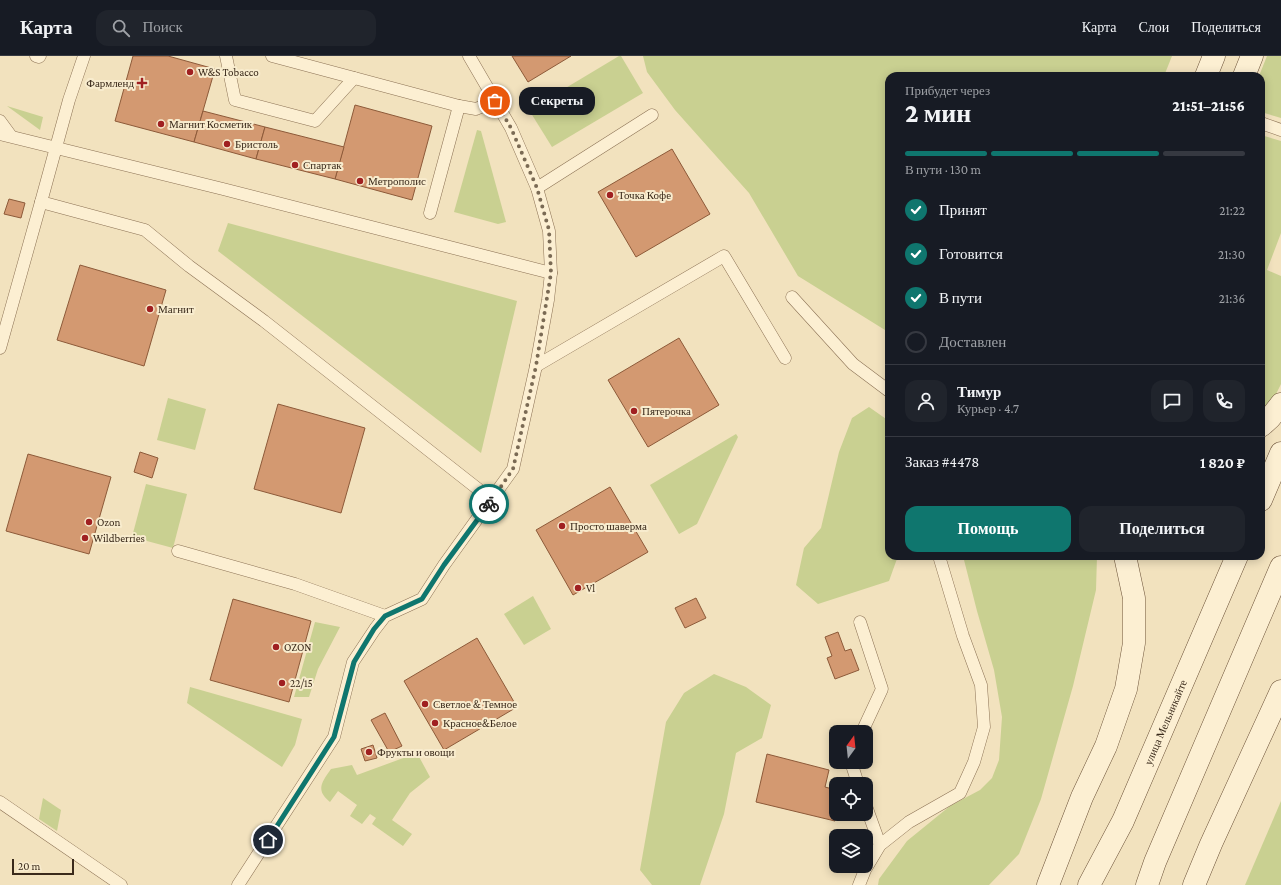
<!DOCTYPE html>
<html lang="ru">
<meta charset="utf-8">
<style>
:root{--surface:#171b24;--page:#20242c;--text:#f1f3f6;--muted:#9ea1a6;--line:#363941;--accent:#0f766e}
body{margin:0;font-family:"Crimson Pro",serif;background:var(--page);color:var(--text);height:100vh;display:flex;flex-direction:column;font-size:15px;white-space:nowrap}
*{box-sizing:border-box;margin:0}
p{font-size:13px;color:var(--muted)}
.icon{flex:none;width:22px;height:22px;fill:none;stroke:currentColor;stroke-width:2;stroke-linecap:round;stroke-linejoin:round}
.map{position:relative;flex:1;overflow:hidden}
.drawer{position:absolute;left:885px;top:16px;width:380px;height:488px;display:flex;flex-direction:column;background:var(--surface);border-radius:12px;box-shadow:0 2px 10px #0003}
.drawer>*{flex:none}
.needle{width:26px;rotate:15deg}
.fabs{position:absolute;left:829px;top:669px;display:grid;gap:8px}
.fabs a{display:grid;place-items:center;width:44px;height:44px;border-radius:8px;background:var(--surface);box-shadow:0 2px 10px #0003;font-size:20px}
.scale{position:absolute;left:12px;bottom:10px;width:62px;box-sizing:border-box;padding-left:4px;border:2px solid #3a2a1b;border-top:0;font-size:11px;line-height:14px;white-space:nowrap;color:#3a2a1b;-webkit-text-stroke:3px #f8ecce;paint-order:stroke}
.pin{position:absolute;display:grid;place-items:center;width:34px;height:34px;color:#fff;margin:-17px;border:2px solid #fff;border-radius:50%;box-shadow:0 1px 4px #0007}
.courier{position:absolute;display:grid;place-items:center;width:40px;height:40px;margin:-20px;border:3px solid #0f766e;border-radius:50%;background:#fff;color:#222;box-shadow:0 1px 5px #0007}
.bubble{position:absolute;height:28px;border-radius:12px;background:var(--surface);box-shadow:0 2px 10px #0003;font-size:13px;font-weight:800;line-height:28px;text-align:center}
.summary em{font-style:normal;font-weight:800}
.summary div{display:flex;flex-direction:column-reverse}
.summary{display:flex;align-items:center;justify-content:space-between;height:68px;padding:0 20px}
h1{font-size:26px;font-weight:800;line-height:30px}
.bar{display:grid;grid-template-columns:repeat(4,1fr);gap:6px 4px;align-content:center;height:48px;padding:0 20px}
.bar i{height:5px;border-radius:3px;background:var(--line)}
.bar .active{background:var(--accent)}
.bar p{grid-column:span 4}
.line{display:flex;align-items:center;gap:10px;padding:0 20px;border-top:1px solid var(--line)}
.line div{flex:1}
.round{display:grid;place-items:center;flex:none;width:42px;height:42px;border-radius:12px;background:var(--page)}
ol{padding:0 20px;list-style:none}
li{display:flex;align-items:center;gap:12px;height:44px}
li p{margin-inline-start:auto}
li .icon{padding:4px;border-radius:50%;background:var(--accent);color:#fff;stroke-width:4}
li:last-child{color:var(--muted)}
li i{width:22px;height:22px;border:2px solid var(--line);border-radius:50%}
.button{display:flex;gap:8px;margin-top:auto;padding:8px 20px}
.button a{flex:1;height:46px;border-radius:12px;background:var(--accent);color:#fff;font-size:16px;font-weight:800;line-height:46px;text-align:center}
.button a+a{background:var(--page);color:var(--text)}
header{display:flex;align-items:center;gap:24px;box-sizing:border-box;height:56px;padding:0 20px;background:var(--surface);border-bottom:1px solid var(--line)}
header strong{font-size:19px}
nav{display:flex;gap:22px;margin-inline-start:auto;font-size:14px}
.search{width:280px;height:36px;background:var(--page);display:flex;align-items:center;gap:10px;box-sizing:border-box;padding:0 14px;border-radius:12px;color:var(--muted);font-size:15px}
.map>svg:first-child{display:block}
</style>
<header>
<strong>Карта</strong>
<div class="search"><svg class="icon" aria-label="search" viewBox="0 0 24 24"><circle cx="10" cy="10" r="6"/><path d="M15 15l6 6"/></svg>Поиск</div>
<nav><a>Карта</a><a>Слои</a><a>Поделиться</a></nav>
</header>
<div class="map">
<svg width="1281" height="829" viewBox="0 0 1281 829">
<rect width="100%" height="100%" fill="#f2e2be"/>
<!-- green -->
<g fill="#c9d091">
<path d="M619,0H621L643,37L552,91L529,54Z"/>
<path d="M643,0H1172L1164,20H889V279L885,274L798,220L749,137L675,54L647,16Z"/>
<path d="M1267,0H1281V62L1261,56V20H1259Z"/>
<path d="M7,50L43,61L40,74Z"/>
<path d="M477,74L481,75L506,166L498,168L454,156Z"/>
<path d="M1261,79L1281,85V177L1267,214L1281,220V328L1276,338L1261,357Z"/>
<path d="M228,167L517,245L481,397L218,195Z"/>
<path d="M168,342L206,353L195,394L157,384Z"/>
<path d="M869,351L889,365V500H898L889,525L818,548L796,529L804,492L821,472L839,396L852,362Z"/>
<path d="M736,378L738,381L697,468L679,478L650,429Z"/>
<path d="M146,428L187,438L173,492L132,481Z"/>
<path d="M964,500H1097L1096,534L1073,630L1041,743L1019,798L989,829H878L879,823L907,785L950,750L980,734L992,722L999,704L1002,661L994,614L977,555L964,504Z"/>
<path d="M533,540L551,573L524,589L504,558Z"/>
<path d="M315,566L340,571L318,613L309,641H294Z"/>
<path d="M714,618L746,631L771,649L762,682L736,697L724,758L700,829H652L640,814L666,666L684,637Z"/>
<path d="M190,631L302,663L295,689L282,711L187,647Z"/>
<path d="M417,697L430,721L410,737L392,764L412,778L403,790L372,768L376,762L370,758L362,768L350,760L357,749L338,735L330,746C315,734 322,726 331,713L352,709L357,719Z"/>
<path d="M43,742L61,754L57,775L39,763Z"/>
<path d="M1281,745V829H1245Z"/>
</g>
<!-- building -->
<g fill="#d39971" stroke="#8d5a39">
<path d="M133,0H168L215,13L194,86L115,65Z"/>
<path d="M512,0H571L528,26Z"/>
<path d="M355,49L432,70L412,144L335,123Z"/>
<path d="M203,55L265,71L256,103L194,86Z"/>
<path d="M265,71L344,91L335,123L256,103Z"/>
<path d="M672,93L710,158L636,201L598,136Z"/>
<path d="M9,143L25,147L21,162L4,158Z"/>
<path d="M80,209L166,234L144,310L57,284Z"/>
<path d="M679,282L719,349L648,391L608,324Z"/>
<path d="M278,348L365,372L341,457L254,433Z"/>
<path d="M140,396L158,402L152,422L134,416Z"/>
<path d="M28,398L111,421L89,498L6,475Z"/>
<path d="M610,431L648,496L573,539L536,474Z"/>
<path d="M696,542L706,562L685,572L675,552Z"/>
<path d="M233,543L311,565L289,646L210,624Z"/>
<path d="M838,576L845,595L851,593L859,614L835,623L827,602L832,600L825,581Z"/>
<path d="M477,582L517,651L444,694L404,625Z"/>
<path d="M385,657L402,690L389,696L371,664Z"/>
<path d="M373,689L377,702L365,705L361,693Z"/>
<path d="M767,698L829,714L825,731L836,734L837,758L835,765L756,746Z"/>
</g>
<g fill="none" stroke-linecap="round" stroke-linejoin="round">
<!-- lane casing -->
<g stroke="#8c7255" stroke-width="13">
<g id="lane">
<path d="M36,0L39,1L40,0"/>
<path d="M84,0L69,44L41,146L145,174L189,210L264,265L492,444"/>
<path d="M226,0L235,44L315,65L354,22"/>
<path d="M272,0L459,50L430,157"/>
<path d="M459,50L476,53L495,45"/>
<path d="M0,65L11,80"/>
<path d="M1261,67L1281,74"/>
<path d="M0,78L223,133L551,217"/>
<path d="M537,132L652,59"/>
<path d="M792,241L853,308L889,335"/>
<path d="M0,292L41,146"/>
<path d="M536,310L724,200L785,302"/>
<path d="M178,495L295,528L385,560"/>
<path d="M860,566L882,633L862,676"/>
<path d="M851,706L858,728"/>
<path d="M0,746L121,829"/>
<path d="M866,750L880,789"/>
<path d="M238,829L334,681L353,606L375,573L385,560L422,543L444,509L513,413L536,310L548,244L551,217L549,175L537,132L511,72L469,0"/>
<path d="M859,829L865,814L880,789L909,766L960,737L974,706L984,671L981,629L963,580L939,500"/>
</g>
</g>
<!-- secondary casing -->
<g stroke="#6d5339" stroke-width="23">
<g id="secondary">
<path d="M1206,20L1214,0"/>
<path d="M1244,20L1252,0"/>
<path d="M1261,370L1270,362L1281,348"/>
<path d="M1261,444L1281,397"/>
<path d="M1048,829L1082,741L1106,690L1126,633L1134,587V542L1125,500"/>
<path id="s1" d="M1089,829L1123,765L1237,500"/>
<path d="M1147,829L1155,806L1281,511"/>
<path d="M1194,829L1211,788L1281,635"/>
</g>
</g>
<!-- lane -->
<use href="#lane" stroke="#fcefd2" stroke-width="12"/>
<!-- secondary -->
<use href="#secondary" stroke="#fcefd2" stroke-width="22"/>
</g>
<g fill="none" stroke-linecap="round" stroke-linejoin="round">
<!-- done -->
<path stroke="#7a6a54" stroke-width="4" stroke-dasharray="0 7.2" d="M489,448L513,413L536,310L551,217L549,174L537,132L511,72L495,45"/>
<!-- route -->
<path stroke="#0f766e" stroke-width="5" d="M268,784L334,681L354,606L374,573L385,560L422,543L444,509L489,448"/>
</g>
<!-- markers -->
<g fill="#a02021" stroke="#f8ecce" stroke-width="1.5">
<circle cx="190" cy="16" r="4"/>
<path d="M140 21h4v4h4v4h-4v4h-4v-4h-4v-4h4z"/>
<circle cx="161" cy="68" r="4"/>
<circle cx="227" cy="88" r="4"/>
<circle cx="295" cy="109" r="4"/>
<circle cx="360" cy="125" r="4"/>
<circle cx="610" cy="139" r="4"/>
<circle cx="150" cy="253" r="4"/>
<circle cx="634" cy="355" r="4"/>
<circle cx="89" cy="466" r="4"/>
<circle cx="562" cy="470" r="4"/>
<circle cx="85" cy="482" r="4"/>
<circle cx="578" cy="532" r="4"/>
<circle cx="276" cy="591" r="4"/>
<circle cx="282" cy="627" r="4"/>
<circle cx="425" cy="648" r="4"/>
<circle cx="435" cy="667" r="4"/>
<circle cx="369" cy="696" r="4"/>
</g>
<g text-anchor="middle" dominant-baseline="central" stroke-width="4" stroke-linejoin="round" paint-order="stroke">
<!-- poi labels -->
<g font-size="11" fill="#3a2a1b" stroke="#f8ecce" text-anchor="start">
<text x="198" y="16">W&amp;S Tobacco</text>
<text x="134" y="27" text-anchor="end">Фармленд</text>
<text x="169" y="68">Магнит Косметик</text>
<text x="235" y="88">Бристоль</text>
<text x="303" y="109">Спартак</text>
<text x="368" y="125">Метрополис</text>
<text x="618" y="139">Точка Кофе</text>
<text x="158" y="253">Магнит</text>
<text x="642" y="355">Пятерочка</text>
<text x="97" y="466">Ozon</text>
<text x="570" y="470">Просто шаверма</text>
<text x="93" y="482">Wildberries</text>
<text x="586" y="532">Vl</text>
<text x="284" y="591">OZON</text>
<text x="290" y="627">22/15</text>
<text x="433" y="648">Светлое &amp; Темное</text>
<text x="443" y="667">Красное&amp;Белое</text>
<text x="377" y="696">Фрукты и овощи</text>
</g>
<!-- street labels -->
<g font-size="11" fill="#3a2a1b" stroke="#f8ecce">
<text stroke="none"><textPath href="#s1" startOffset="180">улица Мельникайте</textPath></text>
</g>
</g>
</svg>
<div class="fabs">
<a><svg class="needle" viewBox="-14 -14 28 28"><path d="M0-13l5 13h-10z" fill="#e53935"/><path d="M0 13l5-13h-10z" fill="#9ea1a6"/></svg></a>
<a><svg class="icon" aria-label="locate" viewBox="0 0 24 24"><circle cx="12" cy="12" r="6"/><path d="M12 2v4M12 18v4M2 12h4M18 12h4"/></svg></a>
<a><svg class="icon" aria-label="layers" viewBox="0 0 24 24"><path d="M12 4l9 5-9 5-9-5zM3 14l9 5 9-5"/></svg></a>
</div>
<div class="scale">20 m</div>
<div class="pin" style="left:495px;top:45px;background:#ea580c"><svg class="icon" aria-label="bag" viewBox="0 0 24 24"><path d="M5 8h14l-1 12H6zM9 8a3 3 0 0 1 6 0"/></svg></div>
<div class="pin" style="left:268px;top:784px;background:#1f2937"><svg class="icon" aria-label="home" viewBox="0 0 24 24"><path d="M3 11l9-7 9 7M6 9v11h12V9"/></svg></div>
<div class="courier" style="left:489px;top:448px"><svg class="icon" aria-label="bike" viewBox="0 0 24 24"><circle cx="6" cy="16" r="4"/><circle cx="18" cy="16" r="4"/><path d="M6 16l4-8h5l3 8M10 8l3 8H6M13 5h3"/></svg></div>
<div class="bubble" style="left:519px;top:31px;width:76px">Секреты</div>
<section class="drawer">
<div class="summary"><div><h1>2 мин</h1><p>Прибудет через</p></div><em>21:51–21:56</em></div>
<div class="bar"><i class="active"></i><i class="active"></i><i class="active"></i><i></i><p>В пути · 130 m</p></div>
<ol>
<li><svg class="icon" aria-label="check" viewBox="0 0 24 24"><path d="M5 12l5 5 9-10"/></svg>Принят<p>21:22</p></li>
<li><svg class="icon" aria-label="check" viewBox="0 0 24 24"><path d="M5 12l5 5 9-10"/></svg>Готовится<p>21:30</p></li>
<li><svg class="icon" aria-label="check" viewBox="0 0 24 24"><path d="M5 12l5 5 9-10"/></svg>В пути<p>21:36</p></li>
<li><i></i>Доставлен</li>
</ol>
<div class="line" style="height:72px"><a class="round"><svg class="icon" aria-label="person" viewBox="0 0 24 24"><circle cx="12" cy="8" r="4"/><path d="M4 21q1-7 8-7t8 7"/></svg></a><div><b>Тимур</b><p>Курьер · 4.7</p></div><a class="round"><svg class="icon" aria-label="chat" viewBox="0 0 24 24"><path d="M4 5h16v11H9l-5 4z"/></svg></a><a class="round"><svg class="icon" aria-label="phone" viewBox="0 0 24 24"><path d="M5 4h4l2 5-3 2q2 4 5 5l2-3 5 2v4C11 20 4 13 5 4z"/></svg></a></div>
<div class="line" style="height:52px"><div>Заказ #4478</div><b>1 820 ₽</b></div>
<div class="button"><a>Помощь</a><a>Поделиться</a></div>
</section>
</div>
